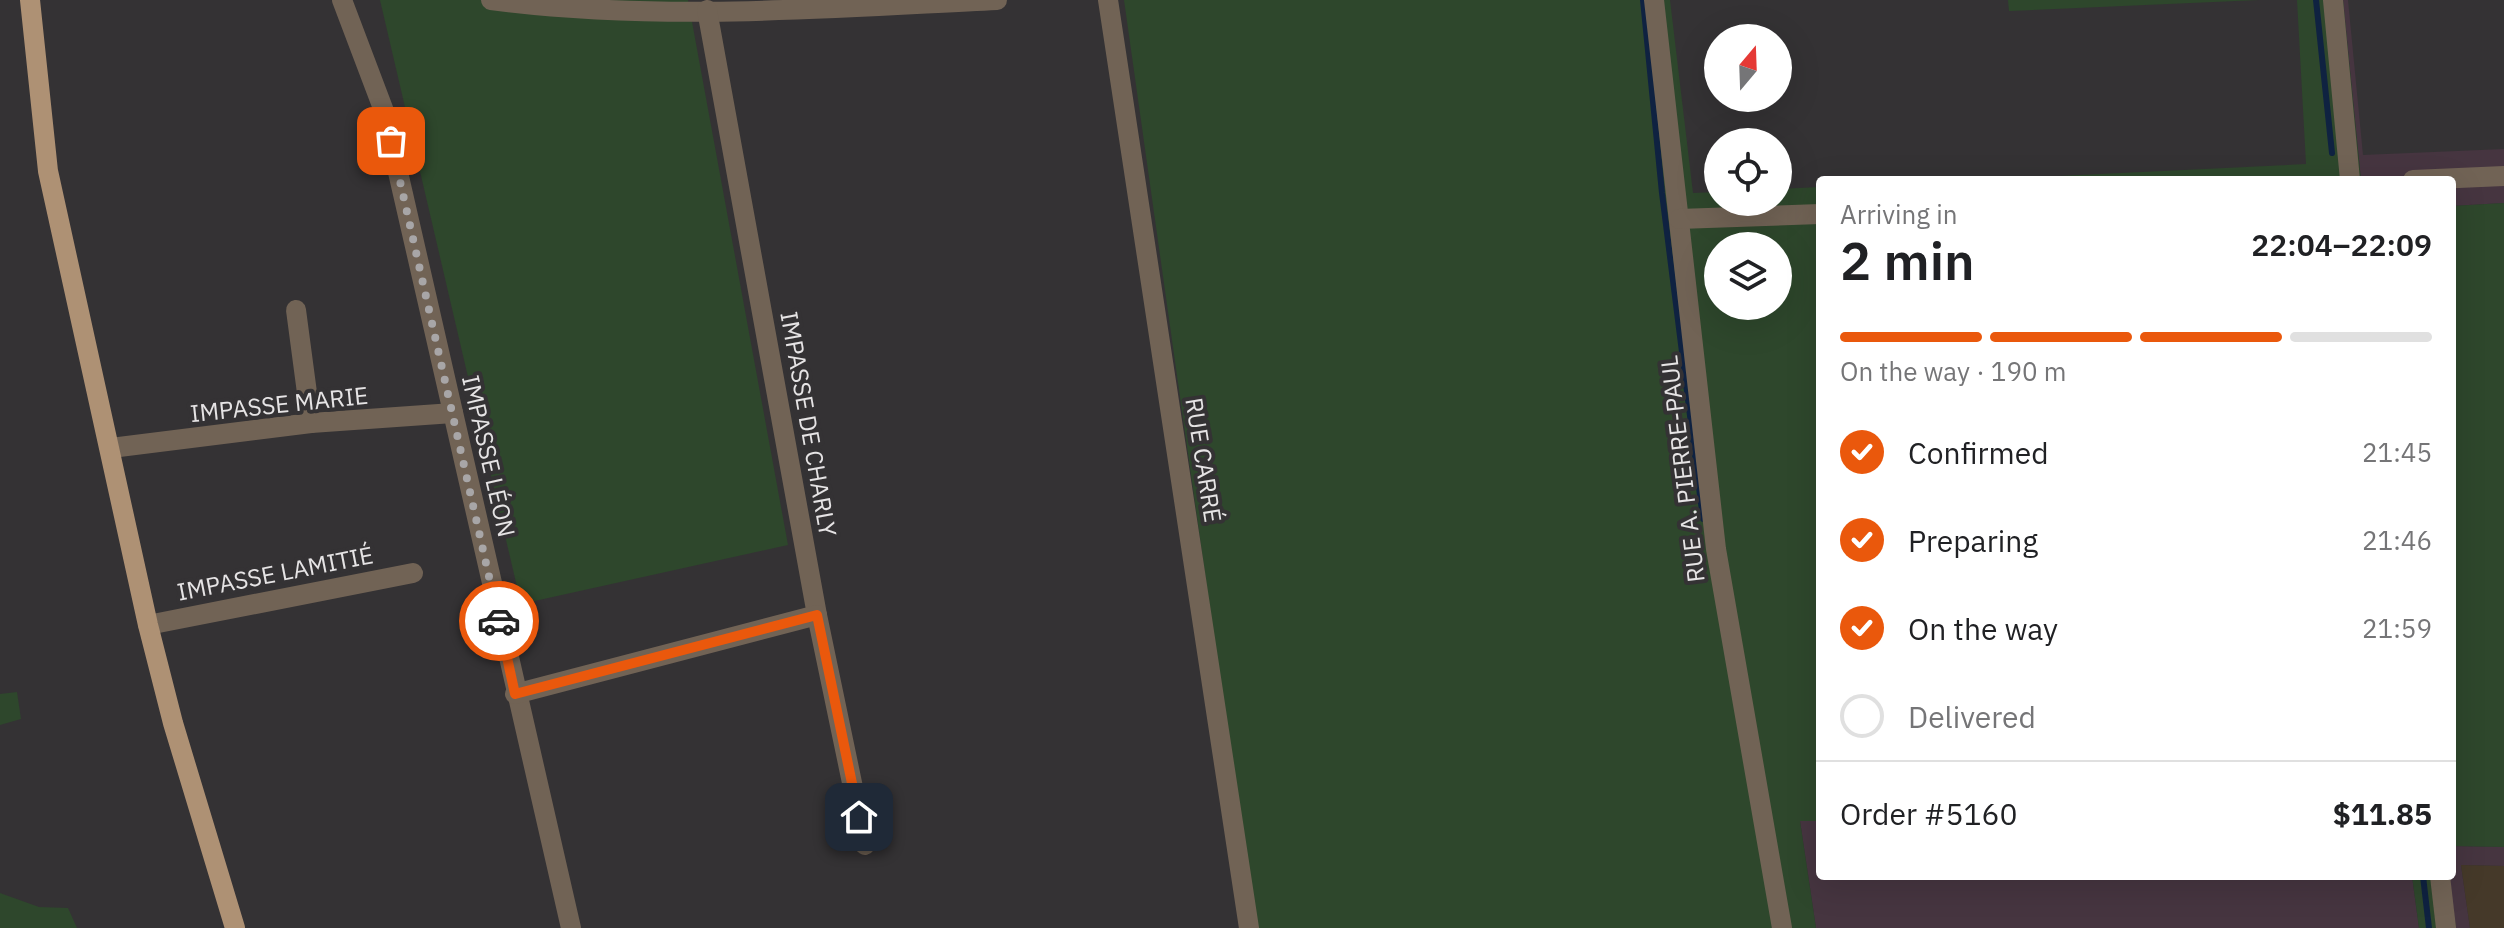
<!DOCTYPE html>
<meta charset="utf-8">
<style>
:root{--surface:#fff;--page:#f6f6f6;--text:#202124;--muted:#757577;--line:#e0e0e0;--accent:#ea580c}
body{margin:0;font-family:"IBM Plex Sans",sans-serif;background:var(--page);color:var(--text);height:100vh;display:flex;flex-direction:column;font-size:30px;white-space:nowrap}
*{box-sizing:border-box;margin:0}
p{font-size:26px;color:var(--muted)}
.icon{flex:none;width:44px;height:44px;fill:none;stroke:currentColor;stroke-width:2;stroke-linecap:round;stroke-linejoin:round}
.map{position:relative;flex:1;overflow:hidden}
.sheet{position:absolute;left:1816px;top:176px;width:640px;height:704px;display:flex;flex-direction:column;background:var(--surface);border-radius:8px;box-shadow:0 8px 32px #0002}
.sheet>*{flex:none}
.needle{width:52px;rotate:19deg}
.fabs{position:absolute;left:1704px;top:24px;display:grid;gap:16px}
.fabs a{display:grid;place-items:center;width:88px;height:88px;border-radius:50%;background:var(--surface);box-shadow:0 8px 32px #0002;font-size:40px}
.pin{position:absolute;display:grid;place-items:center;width:68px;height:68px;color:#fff;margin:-34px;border-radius:16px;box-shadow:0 4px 12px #0006}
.courier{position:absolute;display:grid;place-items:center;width:80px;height:80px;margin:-40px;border:6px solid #ea580c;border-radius:50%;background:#fff;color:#222;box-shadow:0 2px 10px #0007}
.headline em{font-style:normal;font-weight:600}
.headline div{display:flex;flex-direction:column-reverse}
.headline{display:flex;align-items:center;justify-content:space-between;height:136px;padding:0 24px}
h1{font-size:52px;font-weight:600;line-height:60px}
.bar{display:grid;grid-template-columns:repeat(4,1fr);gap:12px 8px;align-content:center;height:96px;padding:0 24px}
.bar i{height:10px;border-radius:6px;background:var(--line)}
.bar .active{background:var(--accent)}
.bar p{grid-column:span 4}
.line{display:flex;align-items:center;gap:20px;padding:0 24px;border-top:2px solid var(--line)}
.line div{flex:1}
ol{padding:0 24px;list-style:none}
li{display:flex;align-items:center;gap:24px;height:88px}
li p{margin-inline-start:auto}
li .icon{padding:8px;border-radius:50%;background:var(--accent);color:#fff;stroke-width:4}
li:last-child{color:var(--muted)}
li i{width:44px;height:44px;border:4px solid var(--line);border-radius:50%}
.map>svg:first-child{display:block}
</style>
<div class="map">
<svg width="2504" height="928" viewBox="0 0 2504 928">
<rect width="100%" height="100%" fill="#343234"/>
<!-- industrial -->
<g fill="#463540">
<path d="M2343,0H2348L2363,155L2504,149V203L2452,206V180H2361Z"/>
<path d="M1800,821H1820V876H2412L2419,928H1816Z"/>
<path d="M2452,846L2504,847V866L2461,865L2470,928H2456L2448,876H2452Z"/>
</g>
<!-- medical -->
<path fill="#453929" d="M2461,865L2504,866V928H2470Z"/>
<!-- green -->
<g fill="#2e472c" fill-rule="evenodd">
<path d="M380,0H688L788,545L521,604Z"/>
<path d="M1124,0H1670L1693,193L1718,192V202H1778V189L1820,187V821H1800L1816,928H1255ZM1718,246H1778V306H1718Z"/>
<path d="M2008,0H2259L2009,11Z"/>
<path d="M2297,0H2343L2361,180H1977L2306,164Z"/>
<path d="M2504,203V847L2452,846V206Z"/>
<path d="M17,692L21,719L0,725V694Z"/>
<path d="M2412,876H2448L2456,928H2419Z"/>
<path d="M0,893L39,907L68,908L77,928H0Z"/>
</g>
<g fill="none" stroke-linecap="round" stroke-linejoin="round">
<!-- stream -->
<g stroke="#0f2241" stroke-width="6">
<path d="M1643,0L1662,193L1703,519"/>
<path d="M2316,0L2332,153"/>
<path d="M2423,876L2429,928"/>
</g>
<!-- minor -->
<g stroke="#716355" stroke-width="20">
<path d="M342,0L384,111L571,928"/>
<path d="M491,0C658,22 829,8 997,0"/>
<path d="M1108,0L1249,928"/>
<path d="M1654,0L1716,549L1782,928"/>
<path d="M2333,0L2350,180"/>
<path d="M707,10L817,615L865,845"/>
<path d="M2413,180L2504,176"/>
<path d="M1679,219L1820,214"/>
<path d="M296,310L311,423"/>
<path d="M111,448L311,423L453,413"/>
<path d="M148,625L413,573"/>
<path d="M515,694L817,615"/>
<path d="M2440,876L2446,928"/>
</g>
<!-- major -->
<path stroke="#ae9174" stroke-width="20" d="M30,0L48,171L148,625L173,723L235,928"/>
</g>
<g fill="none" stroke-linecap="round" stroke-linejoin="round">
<!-- done -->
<path stroke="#a8a6a7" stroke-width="8" stroke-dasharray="0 14.4" d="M391,141L499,621"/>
<!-- route -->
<path stroke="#ea580c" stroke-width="10" d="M499,621L515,694L817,615L859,817"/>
</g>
<g text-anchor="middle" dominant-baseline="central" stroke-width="8" stroke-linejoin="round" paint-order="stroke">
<!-- street labels -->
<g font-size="24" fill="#e6e4e5" stroke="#343234">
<text transform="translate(279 404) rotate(-6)">IMPASSE MARIE</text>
<text transform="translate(809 424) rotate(80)">IMPASSE DE CHARLY</text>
<text transform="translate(489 456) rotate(77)">IMPASSE LÉON</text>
<text transform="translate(1204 460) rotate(81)">RUE CARRÉ</text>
<text transform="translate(1682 469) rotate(-97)">RUE A. PIERRE-PAUL</text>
<text transform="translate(275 573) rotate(-11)">IMPASSE LAMITIÉ</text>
</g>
</g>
</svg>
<div class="fabs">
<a><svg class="needle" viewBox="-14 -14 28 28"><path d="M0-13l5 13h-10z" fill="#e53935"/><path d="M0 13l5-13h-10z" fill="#757577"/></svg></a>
<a><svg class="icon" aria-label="locate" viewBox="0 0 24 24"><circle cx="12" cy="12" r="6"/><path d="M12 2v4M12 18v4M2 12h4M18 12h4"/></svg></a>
<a><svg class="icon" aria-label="layers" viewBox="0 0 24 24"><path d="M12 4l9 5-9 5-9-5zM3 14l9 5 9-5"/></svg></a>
</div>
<div class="pin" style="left:391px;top:141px;background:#ea580c"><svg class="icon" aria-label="bag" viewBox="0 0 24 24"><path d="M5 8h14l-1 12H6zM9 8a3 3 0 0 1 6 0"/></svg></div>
<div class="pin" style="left:859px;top:817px;background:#1f2937"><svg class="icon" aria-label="home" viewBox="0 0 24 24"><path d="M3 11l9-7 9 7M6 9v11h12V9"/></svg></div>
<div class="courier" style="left:499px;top:621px"><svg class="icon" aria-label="car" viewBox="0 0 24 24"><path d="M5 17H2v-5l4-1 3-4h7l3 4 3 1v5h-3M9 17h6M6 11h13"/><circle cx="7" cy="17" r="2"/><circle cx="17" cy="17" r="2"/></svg></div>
<section class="sheet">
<div class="headline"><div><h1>2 min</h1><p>Arriving in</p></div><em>22:04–22:09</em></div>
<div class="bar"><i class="active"></i><i class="active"></i><i class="active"></i><i></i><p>On the way · 190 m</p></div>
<ol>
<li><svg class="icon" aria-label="check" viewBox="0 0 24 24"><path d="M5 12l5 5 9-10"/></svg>Confirmed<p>21:45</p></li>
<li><svg class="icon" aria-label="check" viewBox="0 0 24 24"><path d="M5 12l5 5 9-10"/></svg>Preparing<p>21:46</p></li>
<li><svg class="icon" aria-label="check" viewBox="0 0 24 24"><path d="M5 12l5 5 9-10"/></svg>On the way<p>21:59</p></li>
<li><i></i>Delivered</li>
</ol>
<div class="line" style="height:104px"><div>Order #5160</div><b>$11.85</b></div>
</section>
</div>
